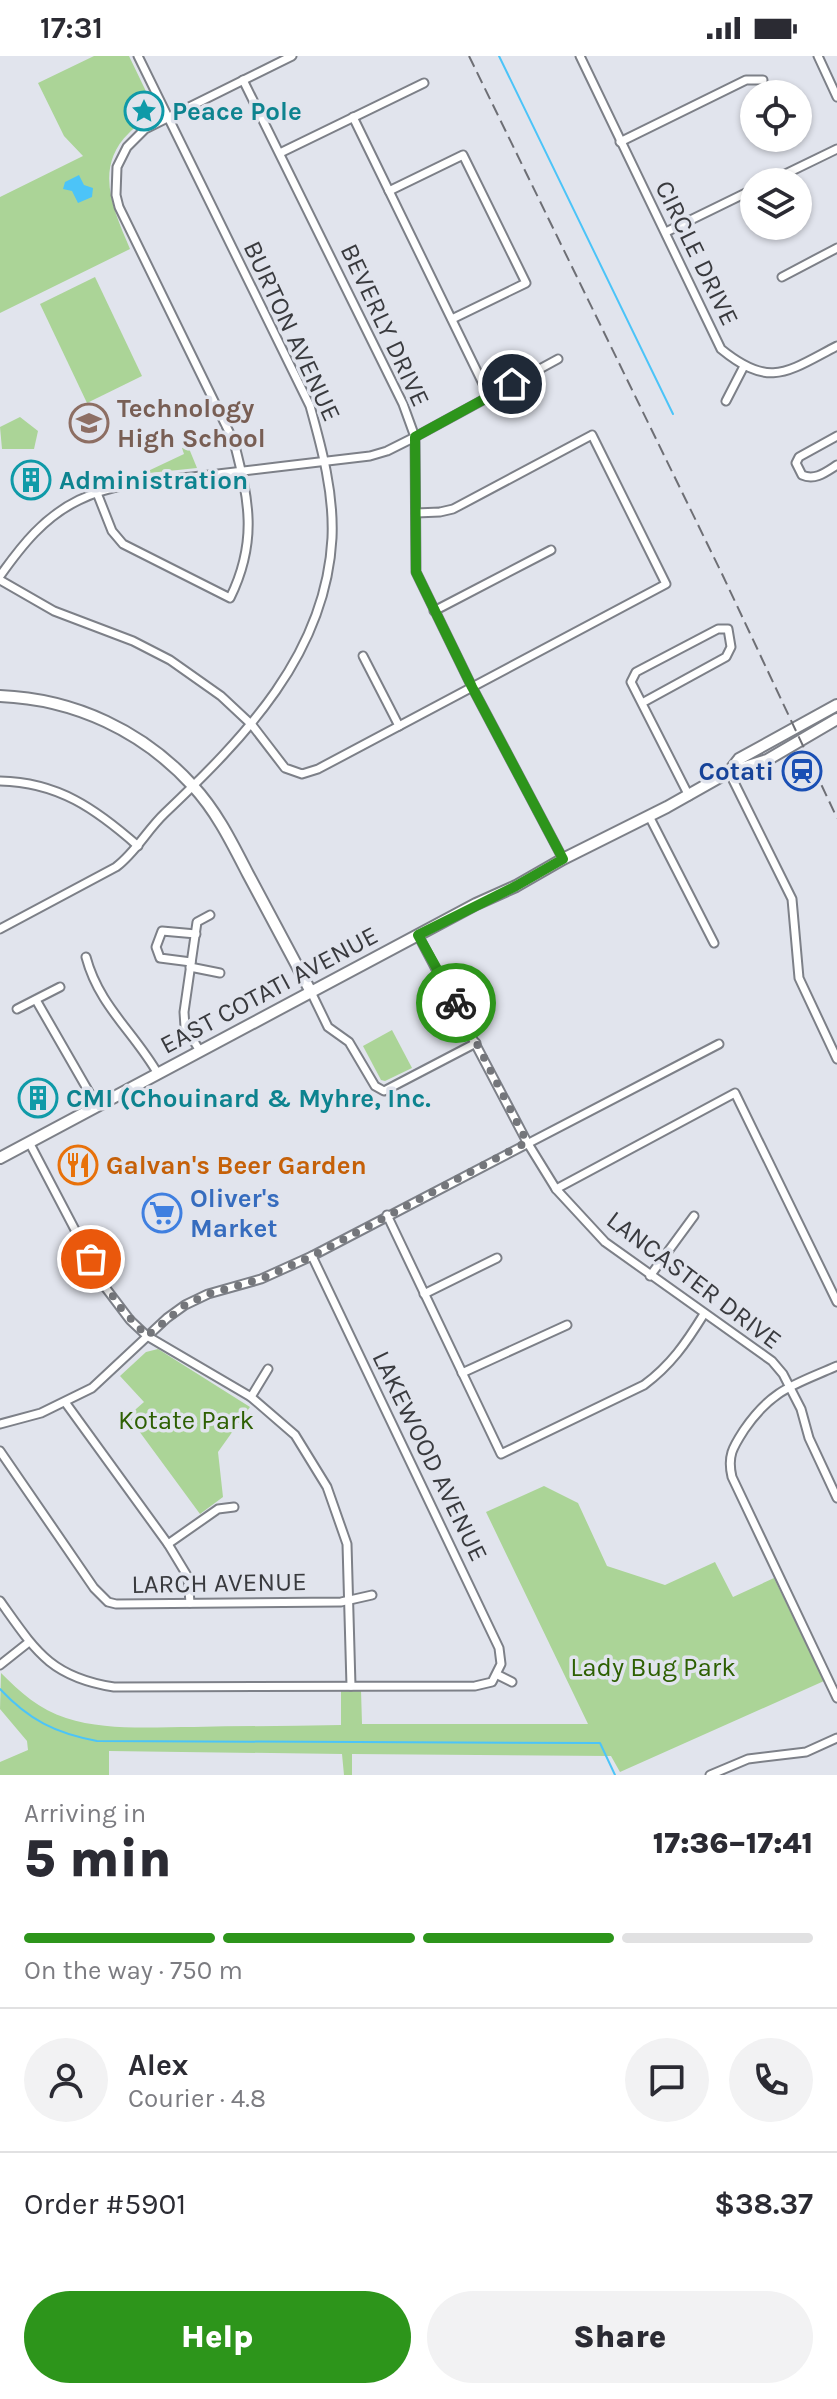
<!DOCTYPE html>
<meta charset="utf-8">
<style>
:root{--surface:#fff;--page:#f2f2f3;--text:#2b2b33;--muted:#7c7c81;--line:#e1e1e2;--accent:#2d951b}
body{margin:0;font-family:Karla,sans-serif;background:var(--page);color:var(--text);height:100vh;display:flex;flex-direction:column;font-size:30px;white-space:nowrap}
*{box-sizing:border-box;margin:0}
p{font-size:26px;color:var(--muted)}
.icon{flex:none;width:44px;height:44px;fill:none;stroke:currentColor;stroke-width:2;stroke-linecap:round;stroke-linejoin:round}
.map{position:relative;height:1719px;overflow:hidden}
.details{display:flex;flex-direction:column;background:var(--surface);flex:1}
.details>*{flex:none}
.buttons{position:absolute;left:740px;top:24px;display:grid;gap:16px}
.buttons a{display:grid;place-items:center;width:72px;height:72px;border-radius:50%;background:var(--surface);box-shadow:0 2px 6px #0004;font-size:40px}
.pin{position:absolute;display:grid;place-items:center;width:68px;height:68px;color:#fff;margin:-34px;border:4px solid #fff;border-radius:50%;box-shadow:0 2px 8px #0007}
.courier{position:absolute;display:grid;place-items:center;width:80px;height:80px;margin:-40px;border:6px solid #2d951b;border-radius:50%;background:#fff;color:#222;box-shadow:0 2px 10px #0007}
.summary em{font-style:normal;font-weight:800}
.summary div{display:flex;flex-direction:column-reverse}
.summary{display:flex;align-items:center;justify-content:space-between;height:136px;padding:0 24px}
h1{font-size:52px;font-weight:800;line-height:60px}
.bar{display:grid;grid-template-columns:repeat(4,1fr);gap:12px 8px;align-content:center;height:96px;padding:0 24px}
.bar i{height:10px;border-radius:6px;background:var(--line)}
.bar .selected{background:var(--accent)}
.bar p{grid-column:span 4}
.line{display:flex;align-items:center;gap:20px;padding:0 24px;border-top:2px solid var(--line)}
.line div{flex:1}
.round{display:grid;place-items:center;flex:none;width:84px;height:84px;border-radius:42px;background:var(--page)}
.button{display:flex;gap:16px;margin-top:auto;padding:16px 24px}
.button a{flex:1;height:92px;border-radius:48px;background:var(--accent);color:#fff;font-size:32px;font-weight:800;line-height:92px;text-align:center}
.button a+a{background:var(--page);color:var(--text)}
.status{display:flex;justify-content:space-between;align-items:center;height:56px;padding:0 40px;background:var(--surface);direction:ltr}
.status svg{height:22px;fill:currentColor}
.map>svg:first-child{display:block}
</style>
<div class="status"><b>17:31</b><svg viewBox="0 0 49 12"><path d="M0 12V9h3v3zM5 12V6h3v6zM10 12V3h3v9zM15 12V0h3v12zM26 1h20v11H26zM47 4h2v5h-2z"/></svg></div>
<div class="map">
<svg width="837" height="1719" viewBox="0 0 837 1719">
<rect width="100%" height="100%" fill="#e1e4ed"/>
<!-- green -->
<g fill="#abd497">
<path d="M94,0H129L155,54L154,58C146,65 136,69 129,77C93,112 114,155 130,193L0,257V141L83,100L64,80L38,27Z"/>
<path d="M95,221L142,320L87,347L40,248Z"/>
<path d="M20,361L38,375L34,393H2L0,371Z"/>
<path d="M188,390L197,412L149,417L148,415L184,398L182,392Z"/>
<path d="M392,974L412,1012L385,1025L381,1024L363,990Z"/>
<path d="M158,1293L250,1351L218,1396L223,1441L200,1458L128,1360L144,1346L120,1320L146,1296Z"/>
<path d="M544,1430L578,1447L607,1510L665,1529L715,1506L733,1541L774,1522L824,1625L620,1716L611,1700L352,1698V1719H344L342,1698L109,1695V1719H0V1706L28,1694L27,1685L0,1653L1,1617C20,1636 40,1654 66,1662C106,1675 152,1671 194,1671C243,1670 292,1670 341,1669V1635L361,1634L362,1668H588L486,1456Z"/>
</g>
<!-- water -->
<path fill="#4cc4f8" d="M79,119L84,129L93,132L92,141L78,147L72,135L63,133L65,126Z"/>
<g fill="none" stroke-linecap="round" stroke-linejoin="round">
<!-- stream -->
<g stroke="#4cc4f8" stroke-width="2">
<path d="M499,0L673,358"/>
<path d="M0,1633C29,1664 55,1677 97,1685L600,1687L615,1719"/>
</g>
<!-- street casing -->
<g stroke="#7d8088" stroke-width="11">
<g id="street">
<path d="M580,0L721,293C770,333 787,316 837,290"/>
<path d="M818,0L837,41"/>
<path d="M243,24L403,348L415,381L416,516L472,631L563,803"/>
<path d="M353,61L489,340"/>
<path d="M620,86L746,24H763"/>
<path d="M280,97L424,27"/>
<path d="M769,126L837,93"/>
<path d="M389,135L463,99L526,227L452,263"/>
<path d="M666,176L754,133"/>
<path d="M782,221L837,192"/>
<path d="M726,345L743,312"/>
<path d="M837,380L799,401L796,407L802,419C815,425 826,416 837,409"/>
<path d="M97,437L112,475L123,488L230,542C258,485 249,444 234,386L119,151L116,139L117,111L127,91L145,73L292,0"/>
<path d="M0,520C22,489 44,461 79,444C114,427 154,425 192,421C251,414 311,407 370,400L387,395L415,381L558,303"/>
<path d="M0,524L54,555L133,585L170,604L221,640L252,669L285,712L302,718L318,713L666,528L592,379L453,453L440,456L416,457"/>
<path d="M434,555L551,494"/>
<path d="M363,600L399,670"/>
<path d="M642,647L726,601L731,591L728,573H718L636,616L631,626L689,740"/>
<path d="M729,716L792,843L799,922L837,1003"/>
<path d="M0,725C58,726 96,753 138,790"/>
<path d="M649,760L714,887"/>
<path d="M0,873L116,811C136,796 147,774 165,757C244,682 326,598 332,482C334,437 322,393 310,350L138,0"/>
<path d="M418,879L527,1086L556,1133L605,1186L772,1305L783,1318L801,1353L809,1382L837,1442"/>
<path d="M86,901C99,950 134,976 158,1018"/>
<path d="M191,906L160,902L156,891L162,875L196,878"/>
<path d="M190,911L220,917"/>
<path d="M311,936L328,971L349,986L375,1030L384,1035L476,987"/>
<path d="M36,944L97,1050"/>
<path d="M17,953L60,931"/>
<path d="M200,995L185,971L184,956L197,866L210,859"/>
<path d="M29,1086L105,1231L130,1264L147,1280L251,1341L295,1379L327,1431L347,1488L351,1630"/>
<path d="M556,1133L735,1037L837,1246"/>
<path d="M387,1159L501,1398L644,1329C671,1309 686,1287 704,1258"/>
<path d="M650,1220L694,1160"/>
<path d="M424,1238L497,1202"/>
<path d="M837,1310C794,1329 772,1333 744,1374C733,1391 727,1400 732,1421L837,1642"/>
<path d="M462,1317L567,1269"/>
<path d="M251,1341L268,1313"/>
<path d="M65,1346L168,1488L188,1521L190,1547"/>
<path d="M0,1368L41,1357L92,1332L167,1262L185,1249L208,1238L261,1223L312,1200L719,988"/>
<path d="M0,1395L94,1532L108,1546L116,1548L341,1546L372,1539"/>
<path d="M168,1488L218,1453L234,1451"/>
<path d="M0,1545C35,1594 50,1621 114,1631L475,1630L492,1626L501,1608L499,1592L312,1200"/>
<path d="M0,1609L29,1586"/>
<path d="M498,1619L512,1626"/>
<path d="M710,1719L748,1703L806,1696L837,1682"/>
</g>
</g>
<!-- secondary casing -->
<g stroke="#7d8088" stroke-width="14">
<g id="secondary">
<path d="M0,640C75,643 143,675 193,730C217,756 232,787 248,818C269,857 290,896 311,936"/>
<path d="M729,716L739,703L837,649"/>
<path d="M0,1102L476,848L516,830L563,803L667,751L729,716L767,704L837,663"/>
</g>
</g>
<!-- street -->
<use href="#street" stroke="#fff" stroke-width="7"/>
<!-- secondary -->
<use href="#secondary" stroke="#fff" stroke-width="10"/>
<!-- rail -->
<path stroke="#6e6f75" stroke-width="2" stroke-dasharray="12 6" stroke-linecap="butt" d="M469,0L723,520L837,762"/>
</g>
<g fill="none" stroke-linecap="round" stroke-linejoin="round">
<!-- done -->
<path stroke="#74767b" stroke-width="8" stroke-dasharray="0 14.4" d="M91,1203L118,1249L147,1280L185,1249L208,1238L261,1223L312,1200L527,1086L456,947"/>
<!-- route -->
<path stroke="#2d951b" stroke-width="10" d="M456,947L418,879L516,830L563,803L472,631L416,516L415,381L512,328"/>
</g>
<!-- icons -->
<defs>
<g id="sight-ring" transform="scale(2)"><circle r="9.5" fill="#e1e4ed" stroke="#0f9aa8" stroke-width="1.5"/><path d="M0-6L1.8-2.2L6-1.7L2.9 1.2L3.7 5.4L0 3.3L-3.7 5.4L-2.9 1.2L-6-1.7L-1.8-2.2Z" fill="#0f9aa8"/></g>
<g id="school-ring" transform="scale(2)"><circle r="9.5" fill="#e1e4ed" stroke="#8d6e63" stroke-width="1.5"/><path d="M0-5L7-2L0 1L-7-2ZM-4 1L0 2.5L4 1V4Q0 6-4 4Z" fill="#8d6e63"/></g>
<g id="building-ring" transform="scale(2)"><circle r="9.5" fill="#e1e4ed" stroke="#0f9aa8" stroke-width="1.5"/><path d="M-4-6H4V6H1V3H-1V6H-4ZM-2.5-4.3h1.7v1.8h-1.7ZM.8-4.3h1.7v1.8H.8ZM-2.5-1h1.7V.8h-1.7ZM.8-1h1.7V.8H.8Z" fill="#0f9aa8"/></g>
<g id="station-ring" transform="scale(2)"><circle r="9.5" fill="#e1e4ed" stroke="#1a4fb4" stroke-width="1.5"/><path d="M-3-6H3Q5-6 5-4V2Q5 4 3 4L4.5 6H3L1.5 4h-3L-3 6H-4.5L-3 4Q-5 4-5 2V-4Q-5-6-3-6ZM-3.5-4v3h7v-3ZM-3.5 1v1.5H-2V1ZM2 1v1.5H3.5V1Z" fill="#1a4fb4"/></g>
<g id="restaurant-ring" transform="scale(2)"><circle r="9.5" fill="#e1e4ed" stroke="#e8710a" stroke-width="1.5"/><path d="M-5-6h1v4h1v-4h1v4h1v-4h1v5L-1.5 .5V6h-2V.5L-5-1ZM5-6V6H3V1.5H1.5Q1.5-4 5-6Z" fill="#e8710a"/></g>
<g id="supermarket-ring" transform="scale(2)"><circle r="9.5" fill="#e1e4ed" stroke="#3f7fe0" stroke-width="1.5"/><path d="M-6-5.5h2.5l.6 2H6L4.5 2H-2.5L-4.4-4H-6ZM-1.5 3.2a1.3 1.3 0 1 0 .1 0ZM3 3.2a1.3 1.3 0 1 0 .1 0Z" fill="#3f7fe0"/></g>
</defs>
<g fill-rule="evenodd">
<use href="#sight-ring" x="144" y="55"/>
<use href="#school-ring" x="89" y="367"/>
<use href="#building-ring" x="31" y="424"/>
<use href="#station-ring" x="802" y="715"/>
<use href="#building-ring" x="38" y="1042"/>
<use href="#restaurant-ring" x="78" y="1109"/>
<use href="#supermarket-ring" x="162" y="1157"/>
</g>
<g text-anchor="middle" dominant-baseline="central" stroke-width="7" stroke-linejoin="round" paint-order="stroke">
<!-- culture labels -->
<g font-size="26" font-weight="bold" fill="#0d838f" stroke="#e1e4ed" text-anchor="start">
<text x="172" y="55">Peace Pole</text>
<text x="59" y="424">Administration</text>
<text x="66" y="1042">CMI (Chouinard &amp; Myhre, Inc.</text>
</g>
<!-- street labels -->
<g font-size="26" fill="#393a3e" stroke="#e1e4ed">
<text transform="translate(697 197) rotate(64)">CIRCLE DRIVE</text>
<text transform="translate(385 269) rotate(65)">BEVERLY DRIVE</text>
<text transform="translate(292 275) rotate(65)">BURTON AVENUE</text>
<text transform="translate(269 934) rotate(-28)">EAST COTATI AVENUE</text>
<text transform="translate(694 1224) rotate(37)">LANCASTER DRIVE</text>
<text transform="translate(430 1400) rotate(64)">LAKEWOOD AVENUE</text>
<text transform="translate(219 1527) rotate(-1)">LARCH AVENUE</text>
</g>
<!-- education labels -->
<g font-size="26" font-weight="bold" fill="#785e54" stroke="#e1e4ed" text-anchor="start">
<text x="117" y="352">Technology<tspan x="117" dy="30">High School</tspan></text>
</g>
<!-- transit labels -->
<g font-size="26" font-weight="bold" fill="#164399" stroke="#e1e4ed" text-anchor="end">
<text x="774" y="715">Cotati</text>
</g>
<!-- food labels -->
<g font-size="26" font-weight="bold" fill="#c56008" stroke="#e1e4ed" text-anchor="start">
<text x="106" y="1109">Galvan's Beer Garden</text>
</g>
<!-- shop labels -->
<g font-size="26" font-weight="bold" fill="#366cbe" stroke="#e1e4ed" text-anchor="start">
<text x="190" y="1142">Oliver's<tspan x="190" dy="30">Market</tspan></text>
</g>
<!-- park labels -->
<g font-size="26" fill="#2d5f02" stroke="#e1e4ed">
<text x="186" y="1364">Kotate Park</text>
<text x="653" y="1611">Lady Bug Park</text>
</g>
</g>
</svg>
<div class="buttons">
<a><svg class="icon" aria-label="locate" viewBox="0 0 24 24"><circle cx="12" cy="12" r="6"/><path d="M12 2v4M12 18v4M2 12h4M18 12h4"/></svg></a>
<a><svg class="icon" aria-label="layers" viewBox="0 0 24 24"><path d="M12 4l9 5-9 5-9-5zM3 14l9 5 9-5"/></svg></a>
</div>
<div class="pin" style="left:91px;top:1203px;background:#ea580c"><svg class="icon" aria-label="bag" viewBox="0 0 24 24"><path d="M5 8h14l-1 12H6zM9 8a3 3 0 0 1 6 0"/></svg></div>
<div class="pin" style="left:512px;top:328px;background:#1f2937"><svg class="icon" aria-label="home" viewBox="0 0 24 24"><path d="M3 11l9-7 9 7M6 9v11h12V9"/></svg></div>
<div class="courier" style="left:456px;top:947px"><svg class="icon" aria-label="bike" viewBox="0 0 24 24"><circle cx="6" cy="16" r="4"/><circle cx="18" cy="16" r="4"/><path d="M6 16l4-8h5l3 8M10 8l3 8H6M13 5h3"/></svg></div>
</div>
<section class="details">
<div class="summary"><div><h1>5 min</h1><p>Arriving in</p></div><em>17:36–17:41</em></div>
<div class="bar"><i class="selected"></i><i class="selected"></i><i class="selected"></i><i></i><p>On the way · 750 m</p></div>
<div class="line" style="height:144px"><a class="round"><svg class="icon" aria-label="person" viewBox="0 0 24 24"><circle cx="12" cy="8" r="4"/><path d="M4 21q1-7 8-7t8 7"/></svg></a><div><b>Alex</b><p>Courier · 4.8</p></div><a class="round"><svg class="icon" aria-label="chat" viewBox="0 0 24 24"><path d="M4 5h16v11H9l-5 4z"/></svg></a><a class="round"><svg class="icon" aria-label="phone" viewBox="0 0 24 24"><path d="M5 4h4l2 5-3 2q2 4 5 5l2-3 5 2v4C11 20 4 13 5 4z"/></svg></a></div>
<div class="line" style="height:104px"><div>Order #5901</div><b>$38.37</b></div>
<div class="button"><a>Help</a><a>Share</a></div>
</section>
